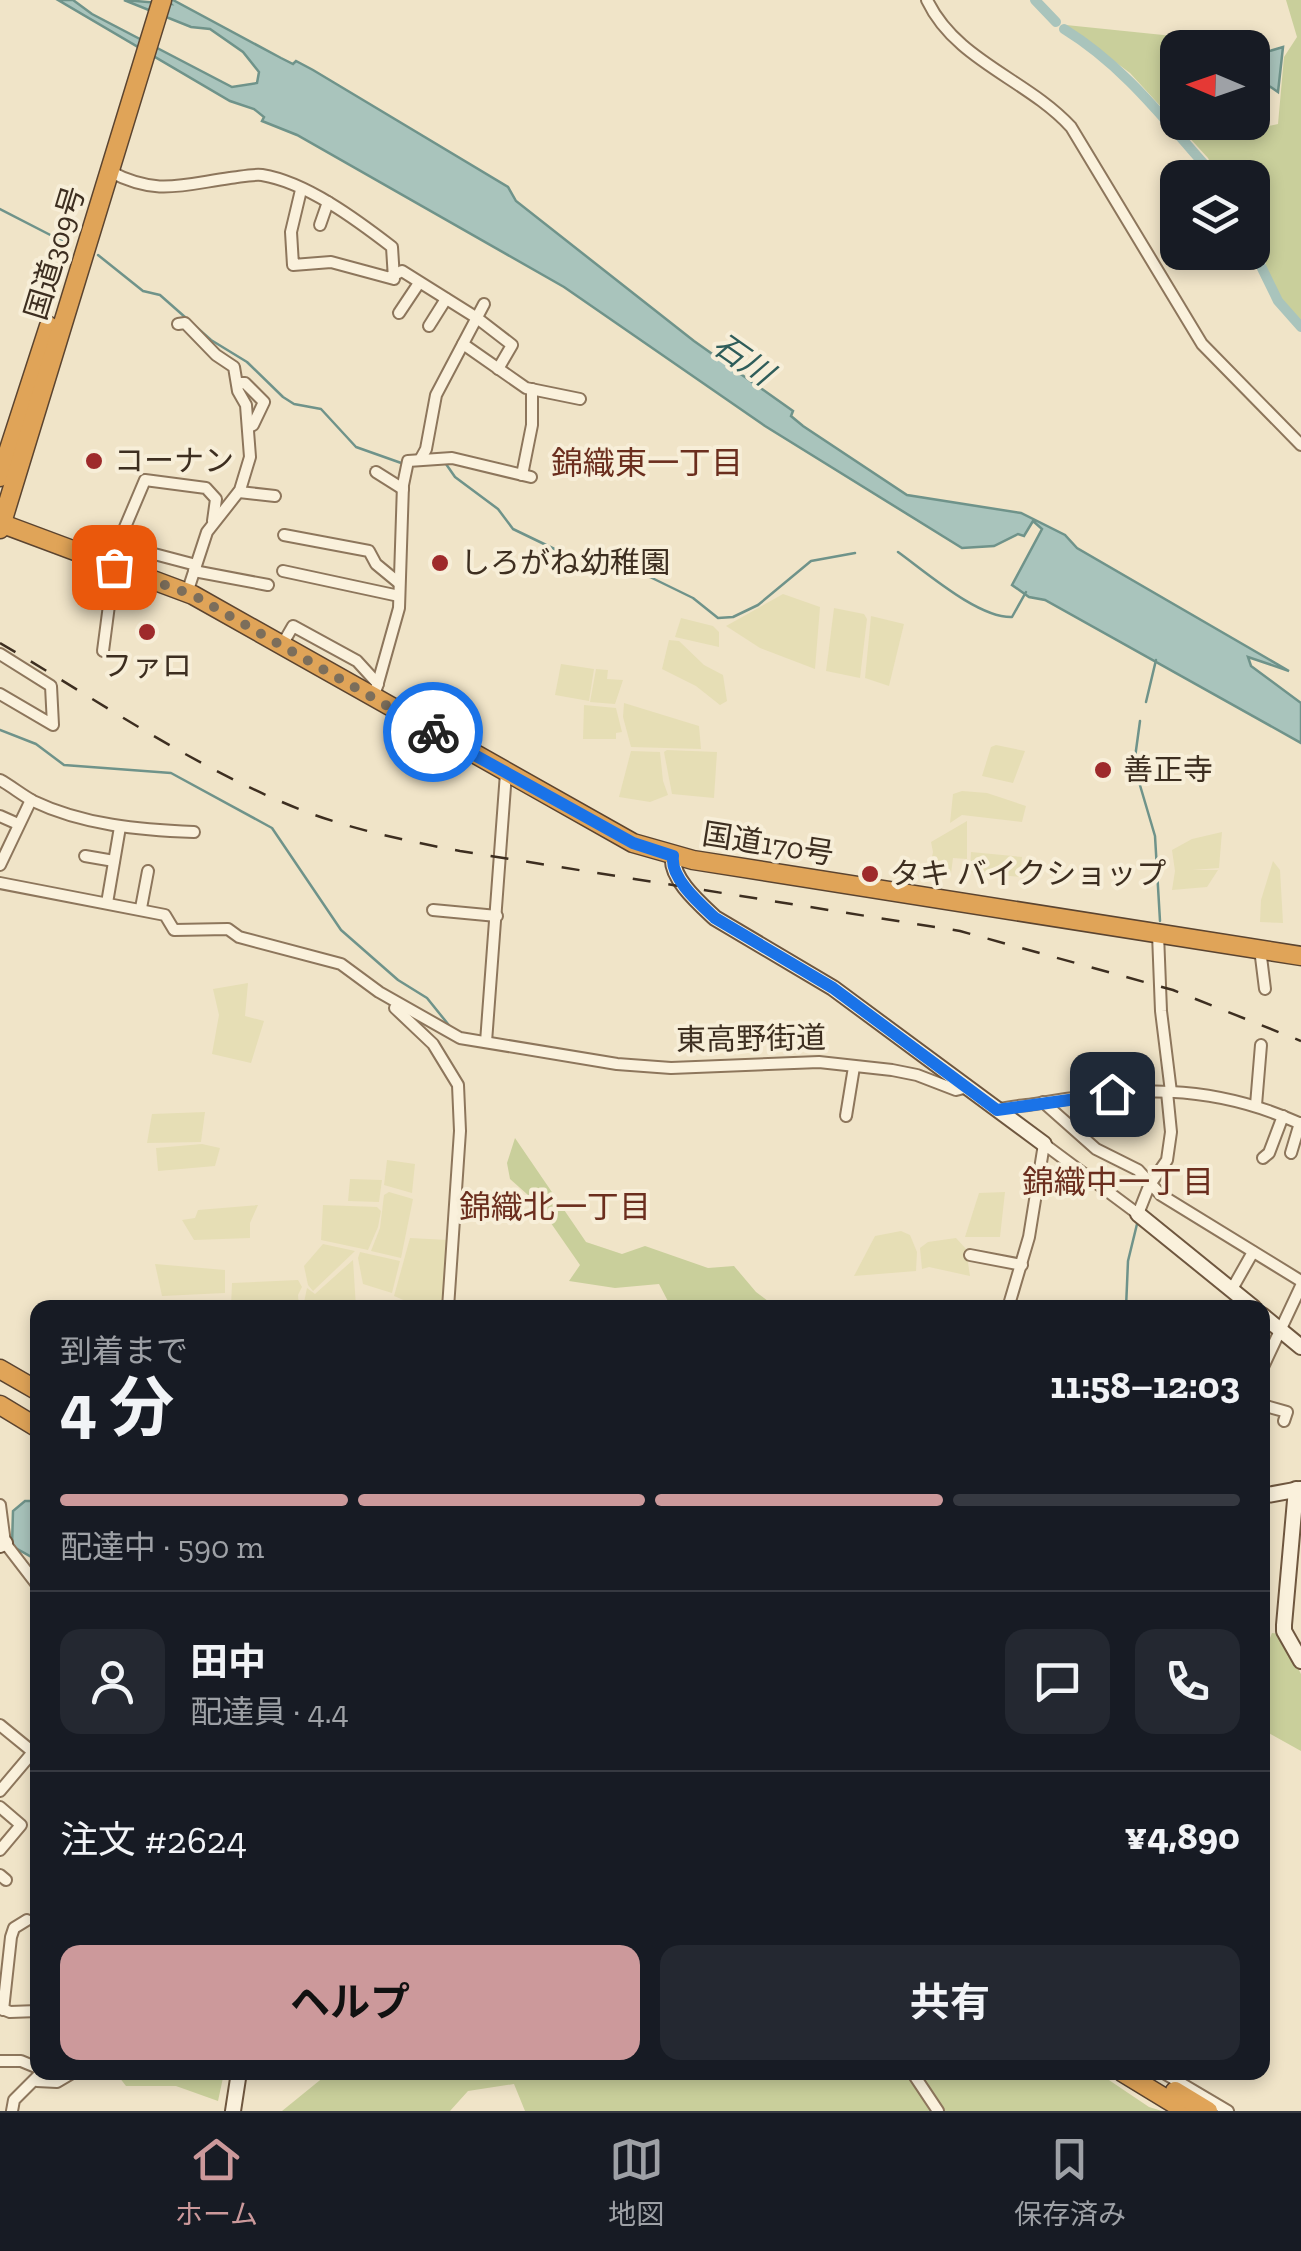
<!DOCTYPE html>
<html lang="ja">
<meta charset="utf-8">
<style>
:root{--surface:#171b24;--page:#242831;--text:#f1f3f6;--muted:#9ea1a6;--line:#363941;--accent:#cc999b}
body{margin:0;font-family:"Zilla Slab","Noto Sans JP",serif;background:var(--page);color:var(--text);height:100vh;display:flex;flex-direction:column;font-size:38px;white-space:nowrap}
*{box-sizing:border-box;margin:0}
p{font-size:32px;color:var(--muted)}
.icon{flex:none;width:55px;height:55px;fill:none;stroke:currentColor;stroke-width:2;stroke-linecap:round;stroke-linejoin:round}
.map{position:relative;flex:1;overflow:hidden}
.side{position:absolute;left:30px;top:1300px;width:1240px;height:780px;display:flex;flex-direction:column;background:var(--surface);border-radius:20px;box-shadow:0 5px 15px #0003}
.side>*{flex:none}
.needle{width:65px;rotate:272deg}
.fabs{position:absolute;left:1160px;top:30px;display:grid;gap:20px}
.fabs a{display:grid;place-items:center;width:110px;height:110px;border-radius:20px;background:var(--surface);box-shadow:0 5px 15px #0003;font-size:50px}
.pin{position:absolute;display:grid;place-items:center;width:85px;height:85px;color:#fff;margin:-42px;border-radius:20px;box-shadow:0 5px 15px #0006}
.courier{position:absolute;display:grid;place-items:center;width:100px;height:100px;margin:-50px;border:8px solid #1a73e8;border-radius:50%;background:#fff;color:#222;box-shadow:0 2px 12px #0007}
.overview em{font-style:normal;font-weight:700}
.overview div{display:flex;flex-direction:column-reverse}
.overview{display:flex;align-items:center;justify-content:space-between;height:170px;padding:0 30px}
h1{font-size:65px;font-weight:700;line-height:75px}
.bar{display:grid;grid-template-columns:repeat(4,1fr);gap:15px 10px;align-content:center;height:120px;padding:0 30px}
.bar i{height:12px;border-radius:8px;background:var(--line)}
.bar .selected{background:var(--accent)}
.bar p{grid-column:span 4}
.line{display:flex;align-items:center;gap:25px;padding:0 30px;border-top:2px solid var(--line)}
.line div{flex:1}
.round{display:grid;place-items:center;flex:none;width:105px;height:105px;border-radius:20px;background:var(--page)}
.action{display:flex;gap:20px;margin-top:auto;padding:20px 30px}
.action a{flex:1;height:115px;border-radius:20px;background:var(--accent);color:#111;font-size:40px;font-weight:700;line-height:115px;text-align:center}
.action a+a{background:var(--page);color:var(--text)}
.tabs{display:flex;justify-content:space-around;align-items:center;height:140px;border-top:2px solid var(--line);background:var(--surface);font-size:28px;color:var(--muted)}
.tabs a{display:grid;justify-items:center;gap:5px}
.tabs .selected{color:var(--accent)}
.map>svg:first-child{display:block}
</style>
<div class="map">
<svg width="1301" height="2111" viewBox="0 0 1301 2111">
<rect width="100%" height="100%" fill="#f0e4c8"/>
<!-- farmland -->
<g fill="#e6deb5">
<path d="M783,594L820,607L815,669L760,648L726,626Z"/>
<path d="M834,608L864,614L867,619L860,678L826,671Z"/>
<path d="M871,616L904,624L889,686L865,678Z"/>
<path d="M681,618L713,626L719,632V647L675,637Z"/>
<path d="M669,640L679,641L704,665L723,675L727,701L720,705L696,686L662,669Z"/>
<path d="M561,664L594,669L589,701L555,695Z"/>
<path d="M596,669L608,670L607,679L623,680L615,704L590,702Z"/>
<path d="M624,703L699,726L701,749L631,747L623,717Z"/>
<path d="M584,705L616,708L622,732L616,733V739H583Z"/>
<path d="M996,745L1025,751L1013,783L982,776L991,747Z"/>
<path d="M667,750L717,752L714,798L672,794L664,752Z"/>
<path d="M631,751L660,752L663,781L668,795L650,802L619,797Z"/>
<path d="M962,791L987,793L1026,806L1022,822L962,815L950,823L953,794Z"/>
<path d="M967,821V859L953,858L951,874L929,871L933,852L931,842Z"/>
<path d="M1222,832L1219,868L1192,870H1218L1207,887L1172,890L1175,871L1172,850L1192,839Z"/>
<path d="M971,852L1022,857L1020,877L970,872Z"/>
<path d="M1273,861L1280,870L1283,923L1260,922L1261,900Z"/>
<path d="M248,983L245,1016L264,1021L251,1063L212,1054L219,1015L213,989Z"/>
<path d="M205,1112L201,1142L147,1143L152,1114Z"/>
<path d="M202,1144L220,1148L215,1166L158,1171L156,1148Z"/>
<path d="M387,1160L415,1164L412,1193L384,1185Z"/>
<path d="M350,1179L382,1180L379,1202L348,1201Z"/>
<path d="M389,1192L413,1199L401,1258L371,1251L380,1228L384,1195Z"/>
<path d="M1005,1192L1000,1237H965L979,1193Z"/>
<path d="M258,1205L250,1223V1238L194,1240L182,1220L195,1218L198,1210Z"/>
<path d="M323,1205L377,1207L381,1211L378,1227L368,1250L321,1240Z"/>
<path d="M901,1231L910,1235L917,1252L916,1271L854,1276L875,1236Z"/>
<path d="M410,1238L448,1240L443,1307H420L394,1296Z"/>
<path d="M956,1238L966,1249L970,1276L929,1267L922,1269L920,1248L928,1242Z"/>
<path d="M323,1244L355,1251L313,1291L308,1285L304,1266Z"/>
<path d="M360,1252L400,1261L392,1293L363,1284L358,1258Z"/>
<path d="M353,1260L356,1307H303L307,1288L315,1294Z"/>
<path d="M155,1264L225,1270V1293L162,1296Z"/>
<path d="M298,1280L302,1287L298,1295L299,1307H231L232,1283Z"/>
</g>
<!-- green -->
<g fill="#c9cf9b">
<path d="M1286,0H1301V322C1286,309 1267,288 1266,267C1264,250 1268,235 1265,218L1253,217L1252,178L1218,177L1208,158L1130,73L1066,25L1173,36L1177,48L1178,122H1252L1253,110L1264,127L1278,124L1284,57L1297,37Z"/>
<path d="M515,1138L586,1242L622,1254L645,1246L708,1268L734,1266L756,1292L776,1307H671L659,1284L615,1288L569,1281L580,1265L537,1203L510,1179L507,1163Z"/>
<path d="M1272,1633L1280,1634L1301,1674V1751L1263,1730L1262,1658Z"/>
<path d="M330,2072H1097L1149,2107L1162,2111H525L514,2084L468,2091L450,2111H282Z"/>
<path d="M116,2073H224L218,2101L176,2086H126Z"/>
</g>
<!-- water -->
<g fill="#a9c4bc" stroke="#6f938a" stroke-width="2.5">
<path d="M58,0H73L92,14L232,87L257,83L259,72L243,52L210,29L191,27L124,0L171,4L167,0H173L281,58L293,64L296,61L313,70L508,187L516,201L694,341L793,411L791,416L803,426L907,495L1021,513L1065,535L1077,548L1289,671L1248,657L1251,666L1301,703V743L1045,600L1029,597L1012,585L1042,529L1033,521L1024,536L1018,534L994,546L962,548L765,426L564,287L297,135L262,121L264,117L254,109L230,101Z"/>
<path d="M1283,47L1278,92L1253,75V56Z"/>
<path d="M25,1501H37V1560L12,1546L13,1511Z"/>
</g>
<g fill="none" stroke-linecap="round" stroke-linejoin="round">
<!-- stream -->
<g stroke="#6f938a" stroke-width="2.5">
<path d="M0,209L62,241"/>
<path d="M98,255L143,291L160,295L211,340L247,362L283,397L294,404L321,409L356,447L404,464"/>
<path d="M446,464L455,477L498,509L513,529L569,556L650,577L693,598L718,618L733,617L758,605L811,561L855,553"/>
<path d="M898,552C926,572 978,618 1012,617L1026,592"/>
<path d="M1146,702L1156,660"/>
<path d="M1140,721L1134,765L1155,836L1160,921"/>
<path d="M0,730L36,744L64,765L171,773L272,828L341,930L398,980L427,998L452,1029"/>
<path d="M1126,1308L1128,1261L1138,1220"/>
</g>
<!-- canal -->
<g stroke="#a9c4bc" stroke-width="10">
<path d="M1035,0L1056,22"/>
<path d="M1064,29C1121,64 1160,114 1204,164L1208,178"/>
<path d="M1250,252L1257,258L1278,301L1301,327"/>
</g>
<!-- street casing -->
<g stroke="#8d765c" stroke-width="14">
<g id="street">
<path d="M927,0C956,61 1027,79 1071,127L1202,344L1301,445"/>
<path d="M109,171C156,196 181,185 230,178C240,177 251,174 262,175C306,182 357,220 392,247L394,279L331,262L293,265L291,232L301,190"/>
<path d="M320,225L328,202"/>
<path d="M394,275L402,271L477,318L512,345L498,369"/>
<path d="M399,313L419,283"/>
<path d="M178,324L185,323L216,355L234,367L238,391L246,405L250,457L240,490L207,532L187,593"/>
<path d="M429,326L446,299"/>
<path d="M463,344L526,388L580,399"/>
<path d="M237,383H245L264,402L253,425L248,427"/>
<path d="M420,460L426,449L436,395L484,304"/>
<path d="M376,472L403,489"/>
<path d="M522,475L532,425V389"/>
<path d="M239,492L275,496"/>
<path d="M284,535L369,551L376,564L399,583"/>
<path d="M196,565L120,545V539L145,480L206,488L216,499L213,521"/>
<path d="M194,571L268,585"/>
<path d="M283,571L399,596"/>
<path d="M282,645L293,626L357,661L378,684"/>
<path d="M103,651L114,567"/>
<path d="M0,654L51,686L53,725L0,694"/>
<path d="M374,697L399,608L403,485L408,461L452,458L531,477"/>
<path d="M0,780C11,786 22,795 33,801C83,825 140,830 194,832"/>
<path d="M0,816L18,824"/>
<path d="M85,856L114,861"/>
<path d="M0,865L31,800"/>
<path d="M0,883L165,915L174,930L228,929L239,937L341,964L379,992L460,1038L617,1064L671,1068L819,1062L892,1070L917,1075L956,1090L968,1087"/>
<path d="M107,903L120,827"/>
<path d="M141,908L148,871"/>
<path d="M433,910L497,916"/>
<path d="M1158,934L1161,1011L1171,1092"/>
<path d="M1260,949L1265,989"/>
<path d="M395,1008L433,1044L458,1085L460,1131L448,1308"/>
<path d="M486,1042L506,773"/>
<path d="M1043,1102L1096,1149L1138,1170L1161,1195L1301,1281"/>
<path d="M1256,1105L1261,1045"/>
<path d="M997,1110C1010,1106 1022,1106 1035,1104C1133,1087 1209,1082 1301,1124"/>
<path d="M846,1116L854,1067"/>
<path d="M1291,1153L1300,1123"/>
<path d="M1263,1158L1269,1153L1283,1116"/>
<path d="M970,1255L1022,1265"/>
<path d="M1232,1289L1253,1252"/>
<path d="M1008,1308L1029,1237L1044,1144L1138,1214L1149,1186L1167,1160L1171,1132L1167,1092"/>
<path d="M1262,1369L1301,1286"/>
<path d="M1262,1405L1287,1412L1284,1421"/>
<path d="M0,1505L5,1543L38,1586"/>
<path d="M0,1725L33,1752L0,1791"/>
<path d="M0,1807L21,1825L0,1850"/>
<path d="M0,1875L6,1880"/>
<path d="M0,2008L10,2012L38,2011"/>
<path d="M3,2010L11,1937L14,1928L27,1920"/>
<path d="M0,2061H21L38,2068"/>
<path d="M912,2072L938,2111"/>
<path d="M1162,2072L1228,2111"/>
<path d="M37,2081L57,2082L74,2072"/>
<path d="M12,2111L14,2100L42,2072"/>
</g>
</g>
<!-- secondary casing -->
<g stroke="#6f573f" stroke-width="18">
<g id="secondary">
<path d="M673,856C670,878 699,903 715,918L833,988L1044,1144"/>
<path d="M1138,1214L1254,1308"/>
<path d="M1262,1315L1301,1347"/>
<path d="M1296,1489L1284,1625V1631L1301,1661"/>
<path d="M1262,1496L1300,1489"/>
<path d="M0,1545L5,1543"/>
<path d="M233,2111L239,2072"/>
</g>
</g>
<!-- highway casing -->
<g stroke="#5b4430" stroke-width="21">
<g id="highway">
<path d="M0,477L49,326"/>
<path d="M0,523L193,595L633,843L693,860L1301,956"/>
<path d="M0,529L162,0"/>
<path d="M0,1369L38,1391"/>
<path d="M0,1405L38,1428"/>
<path d="M1122,2072L1186,2111"/>
<path d="M1175,2091L1208,2111"/>
</g>
</g>
<!-- street -->
<use href="#street" stroke="#faf1dc" stroke-width="10"/>
<!-- secondary -->
<use href="#secondary" stroke="#faf1dc" stroke-width="14"/>
<!-- highway -->
<use href="#highway" stroke="#e0a458" stroke-width="18"/>
<!-- rail -->
<path stroke="#3d2e20" stroke-width="2.5" stroke-dasharray="18 18" stroke-linecap="butt" d="M0,643C99,701 196,769 304,811C354,830 407,841 460,851L960,931L1173,990L1301,1041"/>
</g>
<g fill="none" stroke-linecap="round" stroke-linejoin="round">
<!-- done -->
<path stroke="#7c6e5b" stroke-width="10" stroke-dasharray="0 18" d="M114,567L193,595L433,732"/>
<!-- route -->
<path stroke="#1a73e8" stroke-width="12" d="M433,732L633,843L673,856C670,878 699,903 715,918L833,988L997,1110L1112,1094"/>
</g>
<!-- markers -->
<g fill="#9e2a2b" stroke="#f7eed8" stroke-width="4">
<circle cx="94" cy="461" r="10"/>
<circle cx="440" cy="563" r="10"/>
<circle cx="147" cy="632" r="10"/>
<circle cx="1103" cy="770" r="10"/>
<circle cx="870" cy="874" r="10"/>
</g>
<g text-anchor="middle" dominant-baseline="central" stroke-width="8" stroke-linejoin="round" paint-order="stroke">
<!-- street labels -->
<g font-size="30" fill="#3d2e20" stroke="#f7eed8">
<text transform="translate(55 253) rotate(-73)">国道309号</text>
<text transform="translate(768 844) rotate(9)">国道170号</text>
<text transform="translate(751 1039) rotate(-1)">東高野街道</text>
</g>
<!-- poi labels -->
<g font-size="30" fill="#3d2e20" stroke="#f7eed8" text-anchor="start">
<text x="114" y="461">コーナン</text>
<text x="460" y="563">しろがね幼稚園</text>
<text x="147" y="666" text-anchor="middle">ファロ</text>
<text x="1123" y="770">善正寺</text>
<text x="890" y="874">タキ バイクショップ</text>
</g>
<!-- water labels -->
<g font-size="32" font-style="italic" fill="#2f5d5a" stroke="#f7eed8">
<text transform="translate(743 359) rotate(35)">石川</text>
</g>
<!-- neighbourhood labels -->
<g font-size="32" fill="#6b2e1e" stroke="#f7eed8">
<text x="647" y="463">錦織東一丁目</text>
<text x="1118" y="1182">錦織中一丁目</text>
<text x="555" y="1207">錦織北一丁目</text>
</g>
</g>
</svg>
<div class="fabs">
<a><svg class="needle" viewBox="-14 -14 28 28"><path d="M0-13l5 13h-10z" fill="#e53935"/><path d="M0 13l5-13h-10z" fill="#9ea1a6"/></svg></a>
<a><svg class="icon" aria-label="layers" viewBox="0 0 24 24"><path d="M12 4l9 5-9 5-9-5zM3 14l9 5 9-5"/></svg></a>
</div>
<div class="pin" style="left:114px;top:567px;background:#ea580c"><svg class="icon" aria-label="bag" viewBox="0 0 24 24"><path d="M5 8h14l-1 12H6zM9 8a3 3 0 0 1 6 0"/></svg></div>
<div class="pin" style="left:1112px;top:1094px;background:#1f2937"><svg class="icon" aria-label="home" viewBox="0 0 24 24"><path d="M3 11l9-7 9 7M6 9v11h12V9"/></svg></div>
<div class="courier" style="left:433px;top:732px"><svg class="icon" aria-label="bike" viewBox="0 0 24 24"><circle cx="6" cy="16" r="4"/><circle cx="18" cy="16" r="4"/><path d="M6 16l4-8h5l3 8M10 8l3 8H6M13 5h3"/></svg></div>
<section class="side">
<div class="overview"><div><h1>4 分</h1><p>到着まで</p></div><em>11:58–12:03</em></div>
<div class="bar"><i class="selected"></i><i class="selected"></i><i class="selected"></i><i></i><p>配達中 · 590 m</p></div>
<div class="line" style="height:180px"><a class="round"><svg class="icon" aria-label="person" viewBox="0 0 24 24"><circle cx="12" cy="8" r="4"/><path d="M4 21q1-7 8-7t8 7"/></svg></a><div><b>田中</b><p>配達員 · 4.4</p></div><a class="round"><svg class="icon" aria-label="chat" viewBox="0 0 24 24"><path d="M4 5h16v11H9l-5 4z"/></svg></a><a class="round"><svg class="icon" aria-label="phone" viewBox="0 0 24 24"><path d="M5 4h4l2 5-3 2q2 4 5 5l2-3 5 2v4C11 20 4 13 5 4z"/></svg></a></div>
<div class="line" style="height:130px"><div>注文 #2624</div><b>¥4,890</b></div>
<div class="action"><a>ヘルプ</a><a>共有</a></div>
</section>
</div>
<nav class="tabs">
<a class="selected"><svg class="icon" aria-label="home" viewBox="0 0 24 24"><path d="M3 11l9-7 9 7M6 9v11h12V9"/></svg>ホーム</a>
<a><svg class="icon" aria-label="map" viewBox="0 0 24 24"><path d="M3 6l6-2 6 2 6-2v14l-6 2-6-2-6 2zM9 4v14M15 6v14"/></svg>地図</a>
<a><svg class="icon" aria-label="saved" viewBox="0 0 24 24"><path d="M7 4h10v16l-5-4-5 4z"/></svg>保存済み</a>
</nav>
